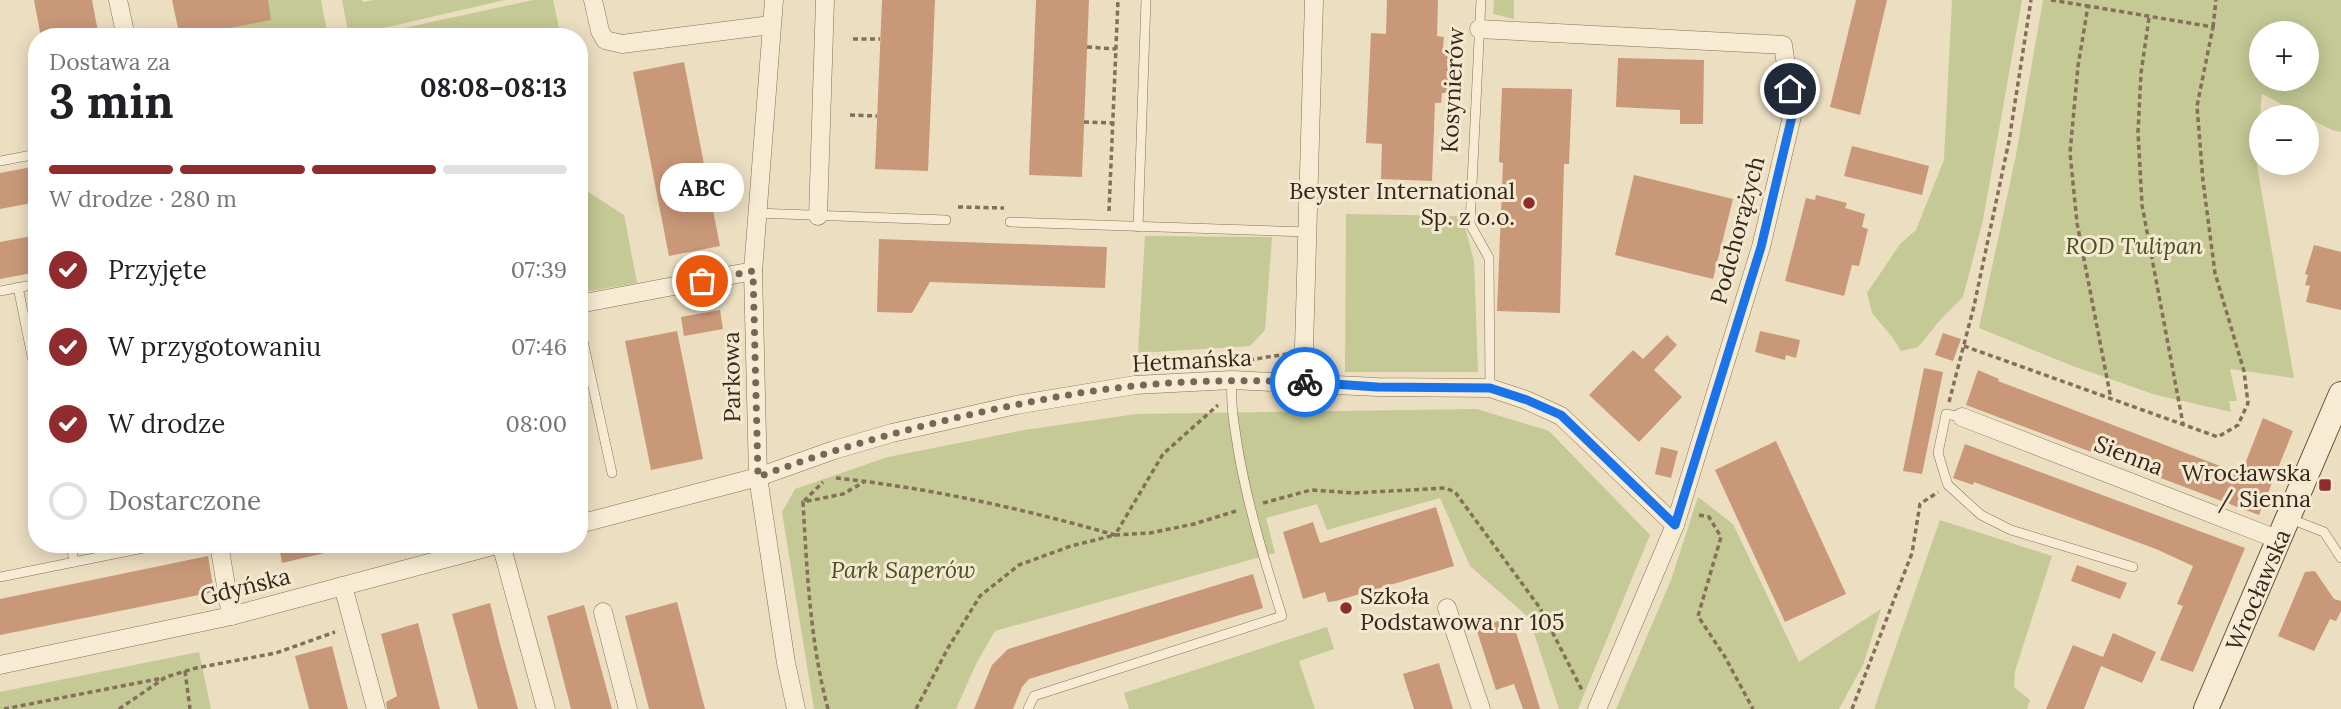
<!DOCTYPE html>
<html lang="pl">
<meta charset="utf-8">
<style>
:root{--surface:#fff;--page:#f2f2f2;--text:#202124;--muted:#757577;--line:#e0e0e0;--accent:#912c2e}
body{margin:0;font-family:Lora,serif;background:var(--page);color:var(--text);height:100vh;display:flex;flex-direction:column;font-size:26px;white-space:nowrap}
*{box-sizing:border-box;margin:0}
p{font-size:23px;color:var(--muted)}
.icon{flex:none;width:38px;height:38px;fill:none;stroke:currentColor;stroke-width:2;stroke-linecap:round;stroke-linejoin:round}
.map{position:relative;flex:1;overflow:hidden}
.side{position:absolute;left:28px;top:28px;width:560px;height:525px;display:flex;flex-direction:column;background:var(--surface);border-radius:28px;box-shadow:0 4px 18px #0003}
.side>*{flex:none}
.controls{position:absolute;left:2249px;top:21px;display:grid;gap:14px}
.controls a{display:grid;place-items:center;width:70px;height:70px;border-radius:50%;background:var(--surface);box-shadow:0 4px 18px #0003;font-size:35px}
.pin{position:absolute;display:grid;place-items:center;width:60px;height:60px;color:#fff;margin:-30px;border:4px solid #fff;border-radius:50%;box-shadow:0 2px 7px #0007}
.courier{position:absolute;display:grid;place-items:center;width:70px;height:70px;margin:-35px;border:5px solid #1a73e8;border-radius:50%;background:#fff;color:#222;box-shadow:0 2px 9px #0007}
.bubble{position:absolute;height:49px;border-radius:24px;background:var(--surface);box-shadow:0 4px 18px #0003;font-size:23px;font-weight:700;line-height:49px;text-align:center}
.summary em{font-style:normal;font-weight:700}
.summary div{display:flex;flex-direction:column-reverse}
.summary{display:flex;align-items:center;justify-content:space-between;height:119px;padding:0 21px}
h1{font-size:46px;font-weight:700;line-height:52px}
.bar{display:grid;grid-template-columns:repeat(4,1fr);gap:10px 7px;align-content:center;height:84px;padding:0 21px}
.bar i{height:9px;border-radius:5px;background:var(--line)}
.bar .current{background:var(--accent)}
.bar p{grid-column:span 4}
ol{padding:0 21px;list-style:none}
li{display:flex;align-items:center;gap:21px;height:77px}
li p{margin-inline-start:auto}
li .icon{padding:7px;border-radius:50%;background:var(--accent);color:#fff;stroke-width:4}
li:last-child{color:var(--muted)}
li i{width:38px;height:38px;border:4px solid var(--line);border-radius:50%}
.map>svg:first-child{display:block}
</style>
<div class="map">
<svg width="2341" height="709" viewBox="0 0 2341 709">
<rect width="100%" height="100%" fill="#ecdec1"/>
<!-- green -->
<g fill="#c4c995" fill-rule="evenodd">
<path d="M218,0H321L328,37H225Z"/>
<path d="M342,0H362L363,2L374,0H505L366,32L367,36L533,0H553L561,37H349Z"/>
<path d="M1494,0H1514V19L1493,14Z"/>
<path d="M1952,0H2022L1983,220L1963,297L1941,319L1918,347L1901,351L1893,338L1872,313L1867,293L1900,244L1916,230L1944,160Z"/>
<path d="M2043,0H2341V132L2332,130L2262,94L2256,160L2294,378L2230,369L2237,401H2229L2231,412L2156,395L2070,365L1979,328L2016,155ZM2306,33V79H2261V33Z"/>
<path d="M579,186L624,215L637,283L579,293Z"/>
<path d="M1346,214L1462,216L1474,261L1478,372H1345Z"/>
<path d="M1145,236L1272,237L1265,330L1250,346L1138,353Z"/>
<path d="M1477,409L1549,431L1650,535L1578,709H1559L1529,618L1470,566L1440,498L1327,530L1317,504L1266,518L1275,553L995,631L977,662L956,709H814L782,512L795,489L888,457L1024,430L1137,414Z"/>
<path d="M1698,497L1733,524L1799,662L1881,609L1863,665L1839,709H1616L1671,580Z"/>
<path d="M1940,520L2052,556L2015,671L2014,687L2030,700L2027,709H1874Z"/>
<path d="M1327,627L1334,649L1299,661L1315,709H1129L1124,693Z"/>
<path d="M199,652L211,709H0V692Z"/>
</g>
<!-- building -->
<g fill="#c99878">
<path d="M34,0H92L99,37H56V34L41,37Z"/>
<path d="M172,0H268L271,20L219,30L220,37H180Z"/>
<path d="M882,0H935L928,171L875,169Z"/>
<path d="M1036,0H1089L1082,177L1029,175Z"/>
<path d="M1387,0H1438L1437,36L1444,37L1443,47L1449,48L1448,93H1442L1441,103H1435L1432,181L1381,179L1382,144L1366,143L1371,33L1386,34Z"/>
<path d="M1856,0H1887L1860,115L1830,107Z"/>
<path d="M1618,58L1704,60L1703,124H1680V110L1616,107Z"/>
<path d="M684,62L720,246L669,256L633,72Z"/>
<path d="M1502,88L1572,89L1569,164H1564L1560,313L1497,311L1503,163L1499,162Z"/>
<path d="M1852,146L1929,166L1922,195L1844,176Z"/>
<path d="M37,166V202L0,209V173Z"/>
<path d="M1634,175L1733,199L1713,279L1615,255Z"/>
<path d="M1816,195L1847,203L1845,208L1865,214L1862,227L1868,229L1859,266L1852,265L1844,296L1785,281L1806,198L1815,200Z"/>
<path d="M37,235V272L0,279V242Z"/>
<path d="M879,239L1107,247L1105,288L930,282L912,313L877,312Z"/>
<path d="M2314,245L2341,252V310L2306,302L2310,286L2305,285L2308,275L2305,274Z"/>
<path d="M720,310L723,329L684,336L681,317Z"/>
<path d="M677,331L703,459L651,470L625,341Z"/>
<path d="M1760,331L1800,340L1796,358L1786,355L1785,360L1755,352Z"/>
<path d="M1943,333L1961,339L1953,361L1935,355Z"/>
<path d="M1667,335L1677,345L1654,370L1682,397L1639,442L1589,395L1633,350L1643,359Z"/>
<path d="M1924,368L1943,372L1922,474L1903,471Z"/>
<path d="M1978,370L1999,379L1998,381L2241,474L2263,418L2293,431L2259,515L1966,405Z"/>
<path d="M1776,441L1846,594L1785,622L1715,470Z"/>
<path d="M1965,444L2245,548L2193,672L2160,660L2183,606L2177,604L2193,566L2156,549L2031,503L1974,482L1973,485L1953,478Z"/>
<path d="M1661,447L1678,451L1671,478L1655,474Z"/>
<path d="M1436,507L1454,566L1336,601L1328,602L1325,592L1303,599L1283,532L1313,522L1320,543Z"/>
<path d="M279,544H333V551L282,563Z"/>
<path d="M208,556L214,592L0,635V599Z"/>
<path d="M2077,565L2127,583L2120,599L2071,581Z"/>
<path d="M2315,571L2334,599L2341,601V611L2336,621L2330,619L2314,651L2278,636L2305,572Z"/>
<path d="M1253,574L1263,608L1029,679L1022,687L1013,709H974L992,665L1008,649Z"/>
<path d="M677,602L705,709H649L625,616Z"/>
<path d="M490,603L500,644L518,709H478L452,614Z"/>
<path d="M584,605L612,709H571L547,616Z"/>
<path d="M1511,617L1531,679L1540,709H1523L1514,684L1496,690L1476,628Z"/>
<path d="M418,623L440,709H387L386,702L397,696L381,634Z"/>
<path d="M2113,633L2156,652L2142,683L2101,666L2084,709H2046L2073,645L2103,657Z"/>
<path d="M332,646L348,709H309L295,656Z"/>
<path d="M1439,663L1453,709H1414L1403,674Z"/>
</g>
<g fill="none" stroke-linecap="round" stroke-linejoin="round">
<!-- lane casing -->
<g stroke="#847059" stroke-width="10">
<g id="lane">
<path d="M1481,0L1470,224L1489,258L1490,388"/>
<path d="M0,161L37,154"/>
<path d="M757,213L946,220"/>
<path d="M1010,222L1307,232"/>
<path d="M1138,227L1146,0"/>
<path d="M18,287L37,381"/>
<path d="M0,291L37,284"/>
<path d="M579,323L612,473"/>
<path d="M1962,417L1946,414L1938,453L1945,476L1948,485L1981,515L2011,530L2133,567"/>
<path d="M2288,518L2324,532L2341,558"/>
<path d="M71,544L74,562"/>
<path d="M0,577L163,544"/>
<path d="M1028,709L1034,696L1282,616C1265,562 1249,510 1239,455C1235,430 1230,405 1232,380"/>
</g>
</g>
<!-- street casing -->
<g stroke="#847059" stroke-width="19">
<g id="street">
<path d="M118,0L126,37"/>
<path d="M593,0L600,31L605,40L622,44L771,25"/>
<path d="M774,0L753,271L758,477L786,663L796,709"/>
<path d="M1479,29L1783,45L1793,112L1761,247L1675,525L1597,709"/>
<path d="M818,216L825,0"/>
<path d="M579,304L753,271"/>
<path d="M1303,382L1314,0"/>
<path d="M1962,417L2277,539"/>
<path d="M579,524L758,477L834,450L892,433L1016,405L1135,385L1232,380L1377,387L1490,388L1526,400L1561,416L1675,525"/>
<path d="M219,544L231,616"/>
<path d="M501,544L546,709"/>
<path d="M343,586L376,709"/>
<path d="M1447,608L1481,709"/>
<path d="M603,612L628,709"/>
<path d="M0,665L231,616L500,544"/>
</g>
</g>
<!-- secondary casing -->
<g stroke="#66513c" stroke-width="26">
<g id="secondary">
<path id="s1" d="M2206,709L2341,394"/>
</g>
</g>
<!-- path -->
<g stroke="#847059" stroke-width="3.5" stroke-dasharray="5 3.5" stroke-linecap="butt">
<path d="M2051,0L2088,6"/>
<path d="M2149,18L2141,73L2138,132L2142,205L2183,424"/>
<path d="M2213,27L2216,0"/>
<path d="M853,39H880"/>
<path d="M1087,47L1116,49"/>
<path d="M850,115L877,116"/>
<path d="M1084,122L1113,123"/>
<path d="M958,207L1004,208"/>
<path d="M1109,211L1118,0"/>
<path d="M1964,346L2218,437L2238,425L2248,403L2244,371L2215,273L2203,181L2197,106L2213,27L2088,6L2078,66L2070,153L2077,223L2111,399"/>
<path d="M1249,360L1287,354"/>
<path d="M1949,402L1974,306L2009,141L2031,0"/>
<path d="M836,478C930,488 1024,509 1115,535L1163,454L1218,405"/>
<path d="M804,501L823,482"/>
<path d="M1263,503L1311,490L1355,493L1445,488L1455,492L1540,608L1583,692"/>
<path d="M1699,515L1709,517L1721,537L1698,616L1725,657L1753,709"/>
<path d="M185,671L190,709"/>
<path d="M4,709L163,678"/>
<path d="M119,709L166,677L196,668L276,653L335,632"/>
<path d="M828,709C810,642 807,571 803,502L843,494L864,482"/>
<path d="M916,709L948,648L980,596L1019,565L1071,546L1115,535L1150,533L1194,524L1236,511"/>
<path d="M1852,709L1912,553L1920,504L1938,492"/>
</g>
<!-- lane -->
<use href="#lane" stroke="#f7ecd3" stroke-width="9"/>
<!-- street -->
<use href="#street" stroke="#f7ecd3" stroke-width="18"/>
<!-- secondary -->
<use href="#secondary" stroke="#f7ecd3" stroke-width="24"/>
</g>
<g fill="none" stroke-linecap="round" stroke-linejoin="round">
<!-- done -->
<path stroke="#746856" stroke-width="7" stroke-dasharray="0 12.6" d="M702,281L753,271L758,477C830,450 902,430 977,413C1029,402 1081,391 1134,386C1191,380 1248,380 1305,382"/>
<!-- route -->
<path stroke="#1a73e8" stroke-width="9" d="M1305,382L1377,387L1490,388L1527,400L1561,415L1675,525L1761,247L1793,112L1790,89"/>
</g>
<!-- markers -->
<g fill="#912c2e" stroke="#f4e9d0" stroke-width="2.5">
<circle cx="1529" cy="203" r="7"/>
<rect x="2318" y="478" width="14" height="14" rx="3.5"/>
<circle cx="1346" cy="608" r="7"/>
</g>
<g text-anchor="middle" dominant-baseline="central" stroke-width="6" stroke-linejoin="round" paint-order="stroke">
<!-- street labels -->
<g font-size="23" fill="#34281d" stroke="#f4e9d0">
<text transform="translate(1452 90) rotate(-87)">Kosynierów</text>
<text transform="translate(1737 230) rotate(-75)">Podchorążych</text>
<text transform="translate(1192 360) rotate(-3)">Hetmańska</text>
<text transform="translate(731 377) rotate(-91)">Parkowa</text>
<text transform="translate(2129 455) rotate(21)">Sienna</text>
<text transform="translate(245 586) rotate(-14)">Gdyńska</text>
<text stroke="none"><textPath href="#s1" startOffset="130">Wrocławska</textPath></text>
</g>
<!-- poi labels -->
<g font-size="23" fill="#34281d" stroke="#f4e9d0" text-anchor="end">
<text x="1515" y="190">Beyster International<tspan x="1515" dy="26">Sp. z o.o.</tspan></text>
<text x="2311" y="472">Wrocławska<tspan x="2311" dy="26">/ Sienna</tspan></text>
<text x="1360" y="595" text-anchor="start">Szkoła<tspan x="1360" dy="26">Podstawowa nr 105</tspan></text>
</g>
<!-- park labels -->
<g font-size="23" font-style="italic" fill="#465024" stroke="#f4e9d0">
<text x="2134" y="245">ROD Tulipan</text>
<text x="903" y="569">Park Saperów</text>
</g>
</g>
</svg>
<div class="controls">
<a>+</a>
<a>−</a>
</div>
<div class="pin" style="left:702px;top:281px;background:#ea580c"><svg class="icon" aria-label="bag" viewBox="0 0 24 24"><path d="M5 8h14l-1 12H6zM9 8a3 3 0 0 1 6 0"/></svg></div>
<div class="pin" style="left:1790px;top:89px;background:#1f2937"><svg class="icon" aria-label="home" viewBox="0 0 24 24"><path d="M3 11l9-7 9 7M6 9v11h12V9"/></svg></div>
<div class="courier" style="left:1305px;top:382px"><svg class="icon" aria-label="bike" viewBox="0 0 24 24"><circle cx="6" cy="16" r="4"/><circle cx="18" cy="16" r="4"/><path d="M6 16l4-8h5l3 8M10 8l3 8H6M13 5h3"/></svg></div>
<div class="bubble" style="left:660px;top:163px;width:84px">ABC</div>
<section class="side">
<div class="summary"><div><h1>3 min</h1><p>Dostawa za</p></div><em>08:08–08:13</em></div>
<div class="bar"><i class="current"></i><i class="current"></i><i class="current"></i><i></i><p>W drodze · 280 m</p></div>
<ol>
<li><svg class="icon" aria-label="check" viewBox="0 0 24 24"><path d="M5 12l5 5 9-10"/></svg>Przyjęte<p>07:39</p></li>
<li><svg class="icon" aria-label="check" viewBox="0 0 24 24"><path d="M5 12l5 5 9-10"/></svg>W przygotowaniu<p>07:46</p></li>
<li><svg class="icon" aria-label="check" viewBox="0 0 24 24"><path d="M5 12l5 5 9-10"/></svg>W drodze<p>08:00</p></li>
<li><i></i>Dostarczone</li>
</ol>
</section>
</div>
